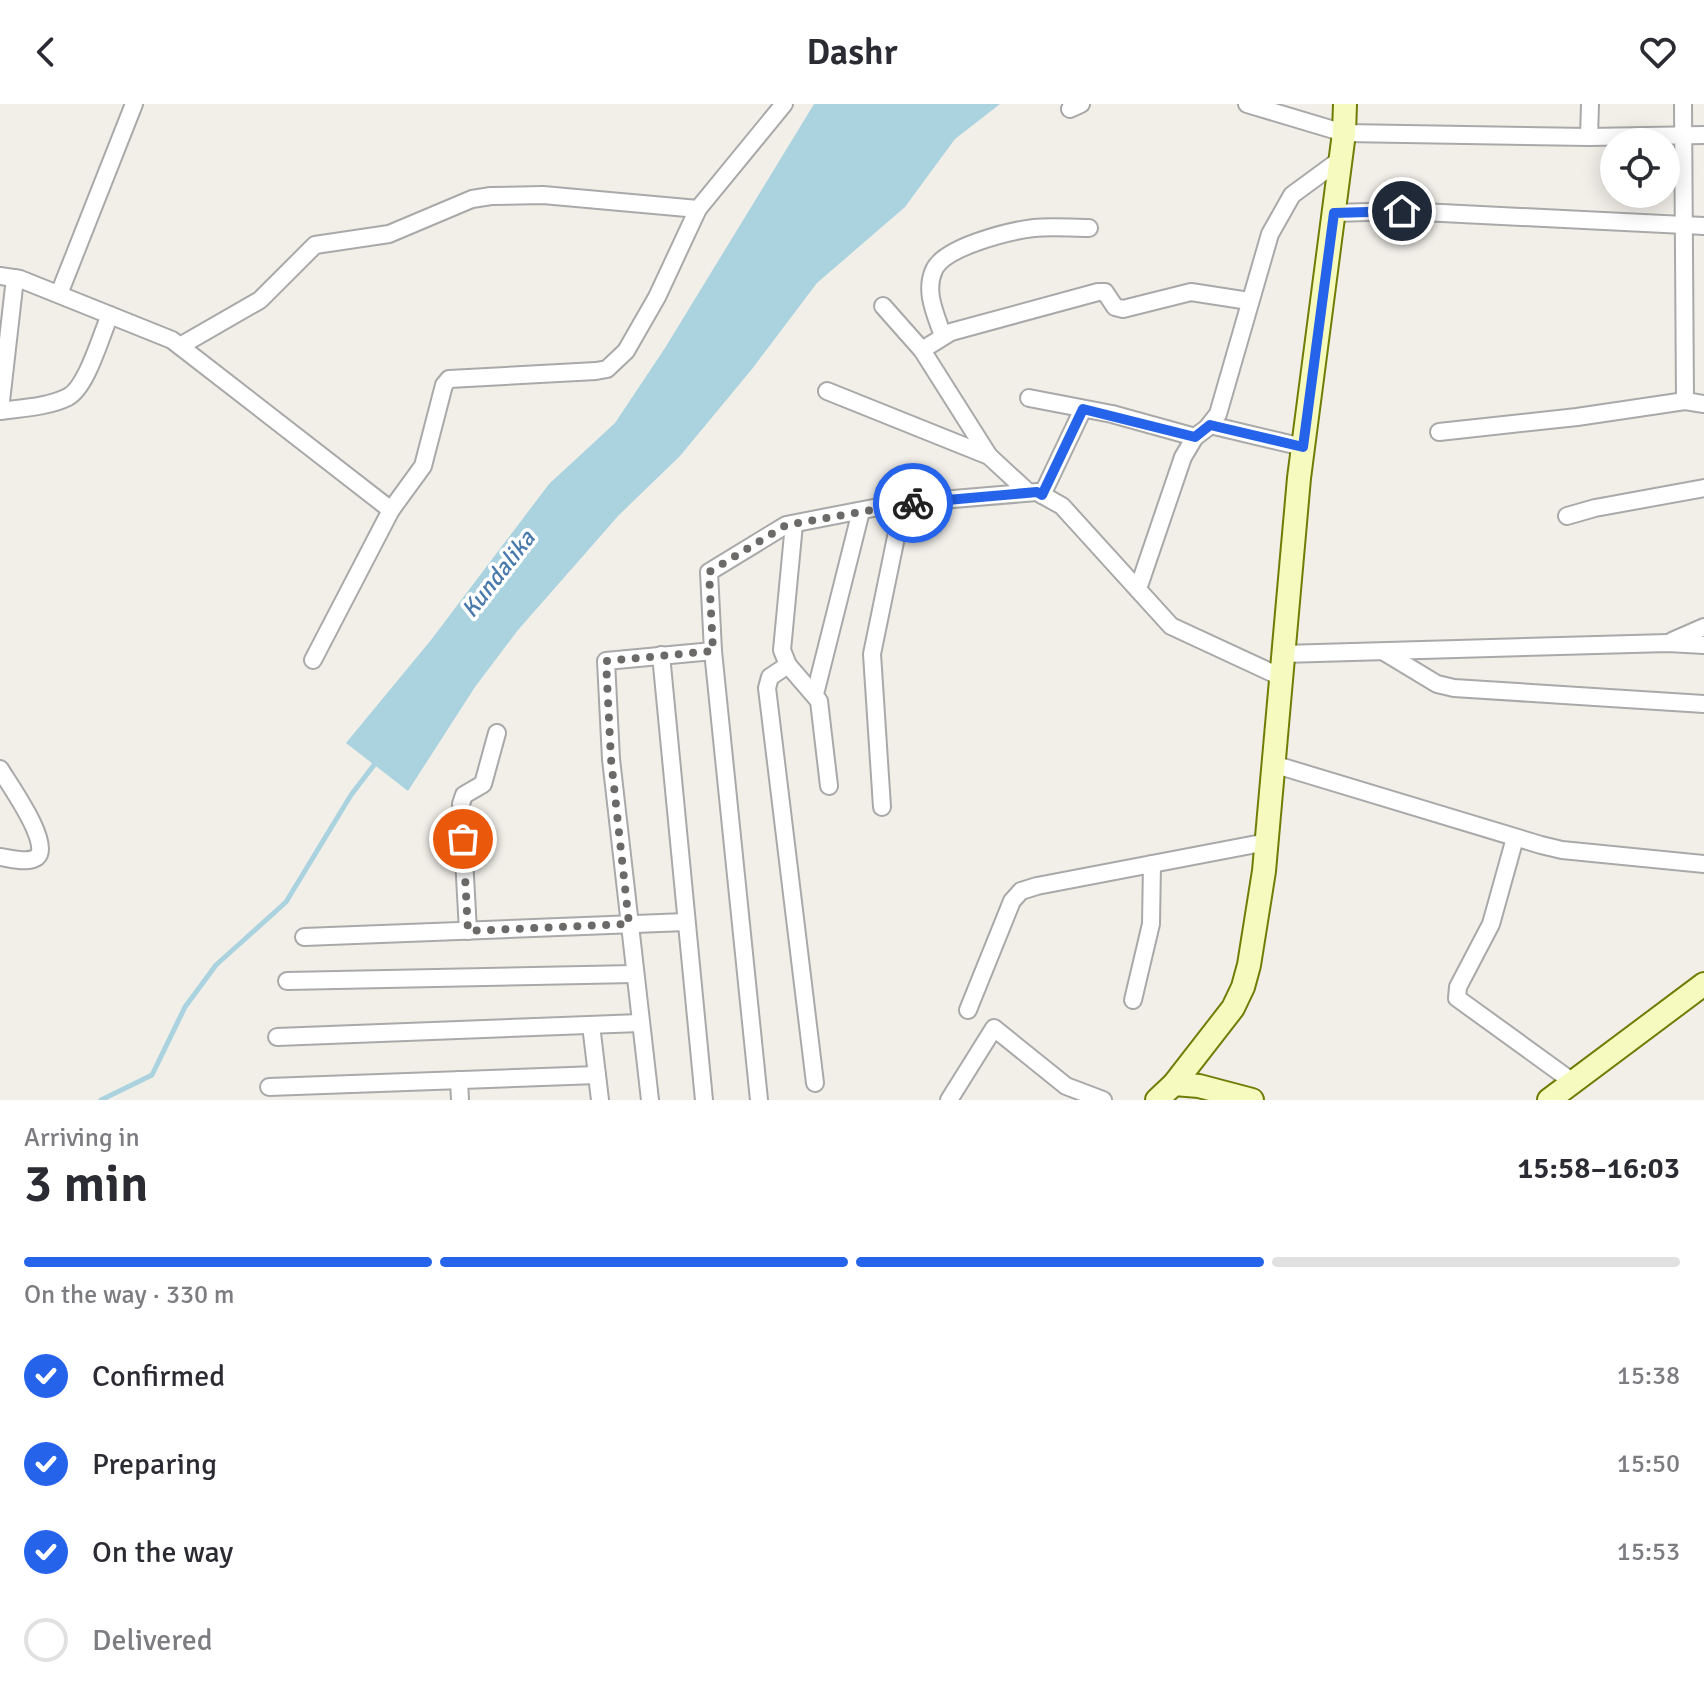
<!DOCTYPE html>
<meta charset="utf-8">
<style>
:root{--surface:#fff;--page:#f2f2f3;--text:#2b2b33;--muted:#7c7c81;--line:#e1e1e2;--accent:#2563eb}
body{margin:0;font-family:Signika,sans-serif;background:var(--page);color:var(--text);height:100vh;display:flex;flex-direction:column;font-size:30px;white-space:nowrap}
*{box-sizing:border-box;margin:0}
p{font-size:26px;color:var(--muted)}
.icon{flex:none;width:44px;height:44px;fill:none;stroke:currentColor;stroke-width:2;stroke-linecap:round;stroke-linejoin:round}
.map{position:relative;height:996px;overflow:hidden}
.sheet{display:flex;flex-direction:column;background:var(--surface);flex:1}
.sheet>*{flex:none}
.fabs{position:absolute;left:1600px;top:24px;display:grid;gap:16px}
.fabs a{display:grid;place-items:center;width:80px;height:80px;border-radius:50%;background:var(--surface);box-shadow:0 4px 20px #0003;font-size:40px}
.pin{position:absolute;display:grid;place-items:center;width:68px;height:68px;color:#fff;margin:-34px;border:4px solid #fff;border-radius:50%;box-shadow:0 2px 8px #0007}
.courier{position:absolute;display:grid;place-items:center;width:80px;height:80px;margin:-40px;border:6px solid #2563eb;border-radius:50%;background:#fff;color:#222;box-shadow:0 2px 10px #0007}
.summary em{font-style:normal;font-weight:600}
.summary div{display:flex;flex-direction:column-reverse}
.summary{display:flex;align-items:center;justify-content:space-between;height:136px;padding:0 24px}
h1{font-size:52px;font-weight:600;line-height:60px}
.bar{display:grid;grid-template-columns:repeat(4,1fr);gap:12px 8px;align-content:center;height:96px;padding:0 24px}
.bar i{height:10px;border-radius:6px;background:var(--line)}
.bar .current{background:var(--accent)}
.bar p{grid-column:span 4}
ol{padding:0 24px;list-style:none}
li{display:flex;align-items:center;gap:24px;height:88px}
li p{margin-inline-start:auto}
li .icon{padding:8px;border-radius:50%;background:var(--accent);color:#fff;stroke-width:4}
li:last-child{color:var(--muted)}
li i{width:44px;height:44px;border:4px solid var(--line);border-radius:50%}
header{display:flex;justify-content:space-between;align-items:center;height:104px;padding:0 24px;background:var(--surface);font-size:36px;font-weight:600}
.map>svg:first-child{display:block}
</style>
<header><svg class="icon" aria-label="back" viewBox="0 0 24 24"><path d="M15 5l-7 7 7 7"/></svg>Dashr<svg class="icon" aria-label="heart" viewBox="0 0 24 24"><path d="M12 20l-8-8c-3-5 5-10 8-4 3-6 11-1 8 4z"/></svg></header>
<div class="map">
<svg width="1704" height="996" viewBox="0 0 1704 996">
<rect width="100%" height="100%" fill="#f2efe9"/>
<!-- water -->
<path fill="#aad3df" d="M814,0H1000L955,35L905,103L817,179L752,265L680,352L619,411L518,526L475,583L408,687L346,639L431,536L549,380L615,319L665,244Z"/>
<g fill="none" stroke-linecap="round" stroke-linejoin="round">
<!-- stream -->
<path stroke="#aad3df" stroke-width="5" d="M101,996L152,971L185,903L216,861L286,798L351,691L377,657"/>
<!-- street casing -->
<g stroke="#a9a9a9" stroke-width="20">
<g id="street">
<path d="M1247,0L1344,29L1589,33L1704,31"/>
<path d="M1683,0L1685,297"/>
<path d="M1070,5L1081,0"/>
<path d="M1589,33L1590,0"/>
<path d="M1334,109L1402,107L1704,122"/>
<path d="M0,172L20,175L172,236L391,406"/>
<path d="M59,190L134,0"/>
<path d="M883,202L922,246L989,352"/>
<path d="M943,232C936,211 924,188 934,166C944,143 1009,127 1034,124C1052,122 1071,124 1089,124"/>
<path d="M180,242L260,196L315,141L389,130L472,95L491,92L543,91L698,105"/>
<path d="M922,246L951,228L1098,188H1105L1115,203L1123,205L1191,188L1249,197"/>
<path d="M827,287L989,352L1028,388"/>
<path d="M1029,294L1112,310L1195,333"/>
<path d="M0,306L15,174"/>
<path d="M0,307C21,304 48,303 68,293C87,283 101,231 110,211"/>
<path d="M1210,321L1303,343"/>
<path d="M1439,328L1577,313L1685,297L1704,300"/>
<path d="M1042,391L1083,305"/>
<path d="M1567,412L1595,404L1704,384"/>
<path d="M794,420L782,546L788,561L819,597L829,682"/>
<path d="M1138,485L1183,353L1195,333L1207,324L1218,310L1270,130L1292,91L1341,55"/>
<path d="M1672,537L1704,523"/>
<path d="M713,547L759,996"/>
<path d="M1384,548L1437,580L1454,584L1704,600"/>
<path d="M1283,550L1668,539L1704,541"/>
<path d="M661,551L704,996"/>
<path d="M313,556L391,406L423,362L444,281L449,275L596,267L607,265L626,247L657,193L698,105L784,0"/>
<path d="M788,561L770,573L767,584L815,979"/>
<path d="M815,590L861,407"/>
<path d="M1273,660L1541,741L1562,746L1704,760"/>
<path d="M0,665C9,680 52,740 37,753C28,760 10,754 0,753"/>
<path d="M882,703L872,550L903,399"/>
<path d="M1515,734L1491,820L1458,883L1457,894L1573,978"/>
<path d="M468,827L461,700L464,691L483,680L497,629"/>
<path d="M304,833L686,818"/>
<path d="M287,877L634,870"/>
<path d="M1133,896L1151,820L1152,760"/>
<path d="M968,906L1012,797L1021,787L1037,782L1267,738"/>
<path d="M591,921L600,996"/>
<path d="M277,933L640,919"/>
<path d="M459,976L460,996"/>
<path d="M269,983L597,971"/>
<path d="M650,996L611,655L606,557L713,547L709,468L786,421L894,400L1037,388L1062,402L1171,522L1281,573"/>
<path d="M949,996L994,924L1066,982L1103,996"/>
</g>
</g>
<!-- secondary casing -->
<g stroke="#707d05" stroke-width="26">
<g id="secondary">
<path d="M1174,980L1199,982L1252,996"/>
<path d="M1157,996L1174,980L1233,904L1243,883L1249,861L1264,767L1299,374L1344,29L1345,0"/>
<path d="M1549,996L1704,880"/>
</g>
</g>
<!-- street -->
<use href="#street" stroke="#fff" stroke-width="16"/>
<!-- secondary -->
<use href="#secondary" stroke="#f7fabf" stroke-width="22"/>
</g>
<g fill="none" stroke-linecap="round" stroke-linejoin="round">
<!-- done -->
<path stroke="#6b6a68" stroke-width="8" stroke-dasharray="0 14.4" d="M463,735L468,827L629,820L611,655L606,557L713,547L709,468L786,421L913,399"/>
<!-- route -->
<path stroke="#2563eb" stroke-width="10" d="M913,399L1037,388L1042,391L1083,305L1195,333L1210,321L1303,343L1334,109L1402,107"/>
</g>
<g text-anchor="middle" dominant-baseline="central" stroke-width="7" stroke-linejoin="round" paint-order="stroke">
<!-- water labels -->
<g font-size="24" font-style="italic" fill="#4a7aab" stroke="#fff">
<text transform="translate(498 470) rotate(-52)">Kundalika</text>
</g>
</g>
</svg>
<div class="fabs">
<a><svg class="icon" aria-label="locate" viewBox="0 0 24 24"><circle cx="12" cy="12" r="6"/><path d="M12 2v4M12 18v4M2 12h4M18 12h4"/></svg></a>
</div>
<div class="pin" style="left:463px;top:735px;background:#ea580c"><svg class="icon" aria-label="bag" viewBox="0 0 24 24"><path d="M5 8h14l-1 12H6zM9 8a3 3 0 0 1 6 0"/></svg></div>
<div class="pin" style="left:1402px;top:107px;background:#1f2937"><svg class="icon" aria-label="home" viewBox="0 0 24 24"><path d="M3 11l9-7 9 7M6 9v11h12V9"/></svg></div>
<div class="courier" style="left:913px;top:399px"><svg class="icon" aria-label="bike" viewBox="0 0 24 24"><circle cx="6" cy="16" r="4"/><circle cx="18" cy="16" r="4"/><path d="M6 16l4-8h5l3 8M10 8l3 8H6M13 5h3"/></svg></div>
</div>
<section class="sheet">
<div class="summary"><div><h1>3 min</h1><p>Arriving in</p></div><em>15:58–16:03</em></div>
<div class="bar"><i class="current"></i><i class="current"></i><i class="current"></i><i></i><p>On the way · 330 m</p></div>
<ol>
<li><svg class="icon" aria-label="check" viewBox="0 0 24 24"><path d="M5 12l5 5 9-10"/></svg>Confirmed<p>15:38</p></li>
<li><svg class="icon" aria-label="check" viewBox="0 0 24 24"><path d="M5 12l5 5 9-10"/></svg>Preparing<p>15:50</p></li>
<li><svg class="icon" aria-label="check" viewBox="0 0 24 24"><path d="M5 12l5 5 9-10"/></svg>On the way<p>15:53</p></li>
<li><i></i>Delivered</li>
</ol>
</section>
